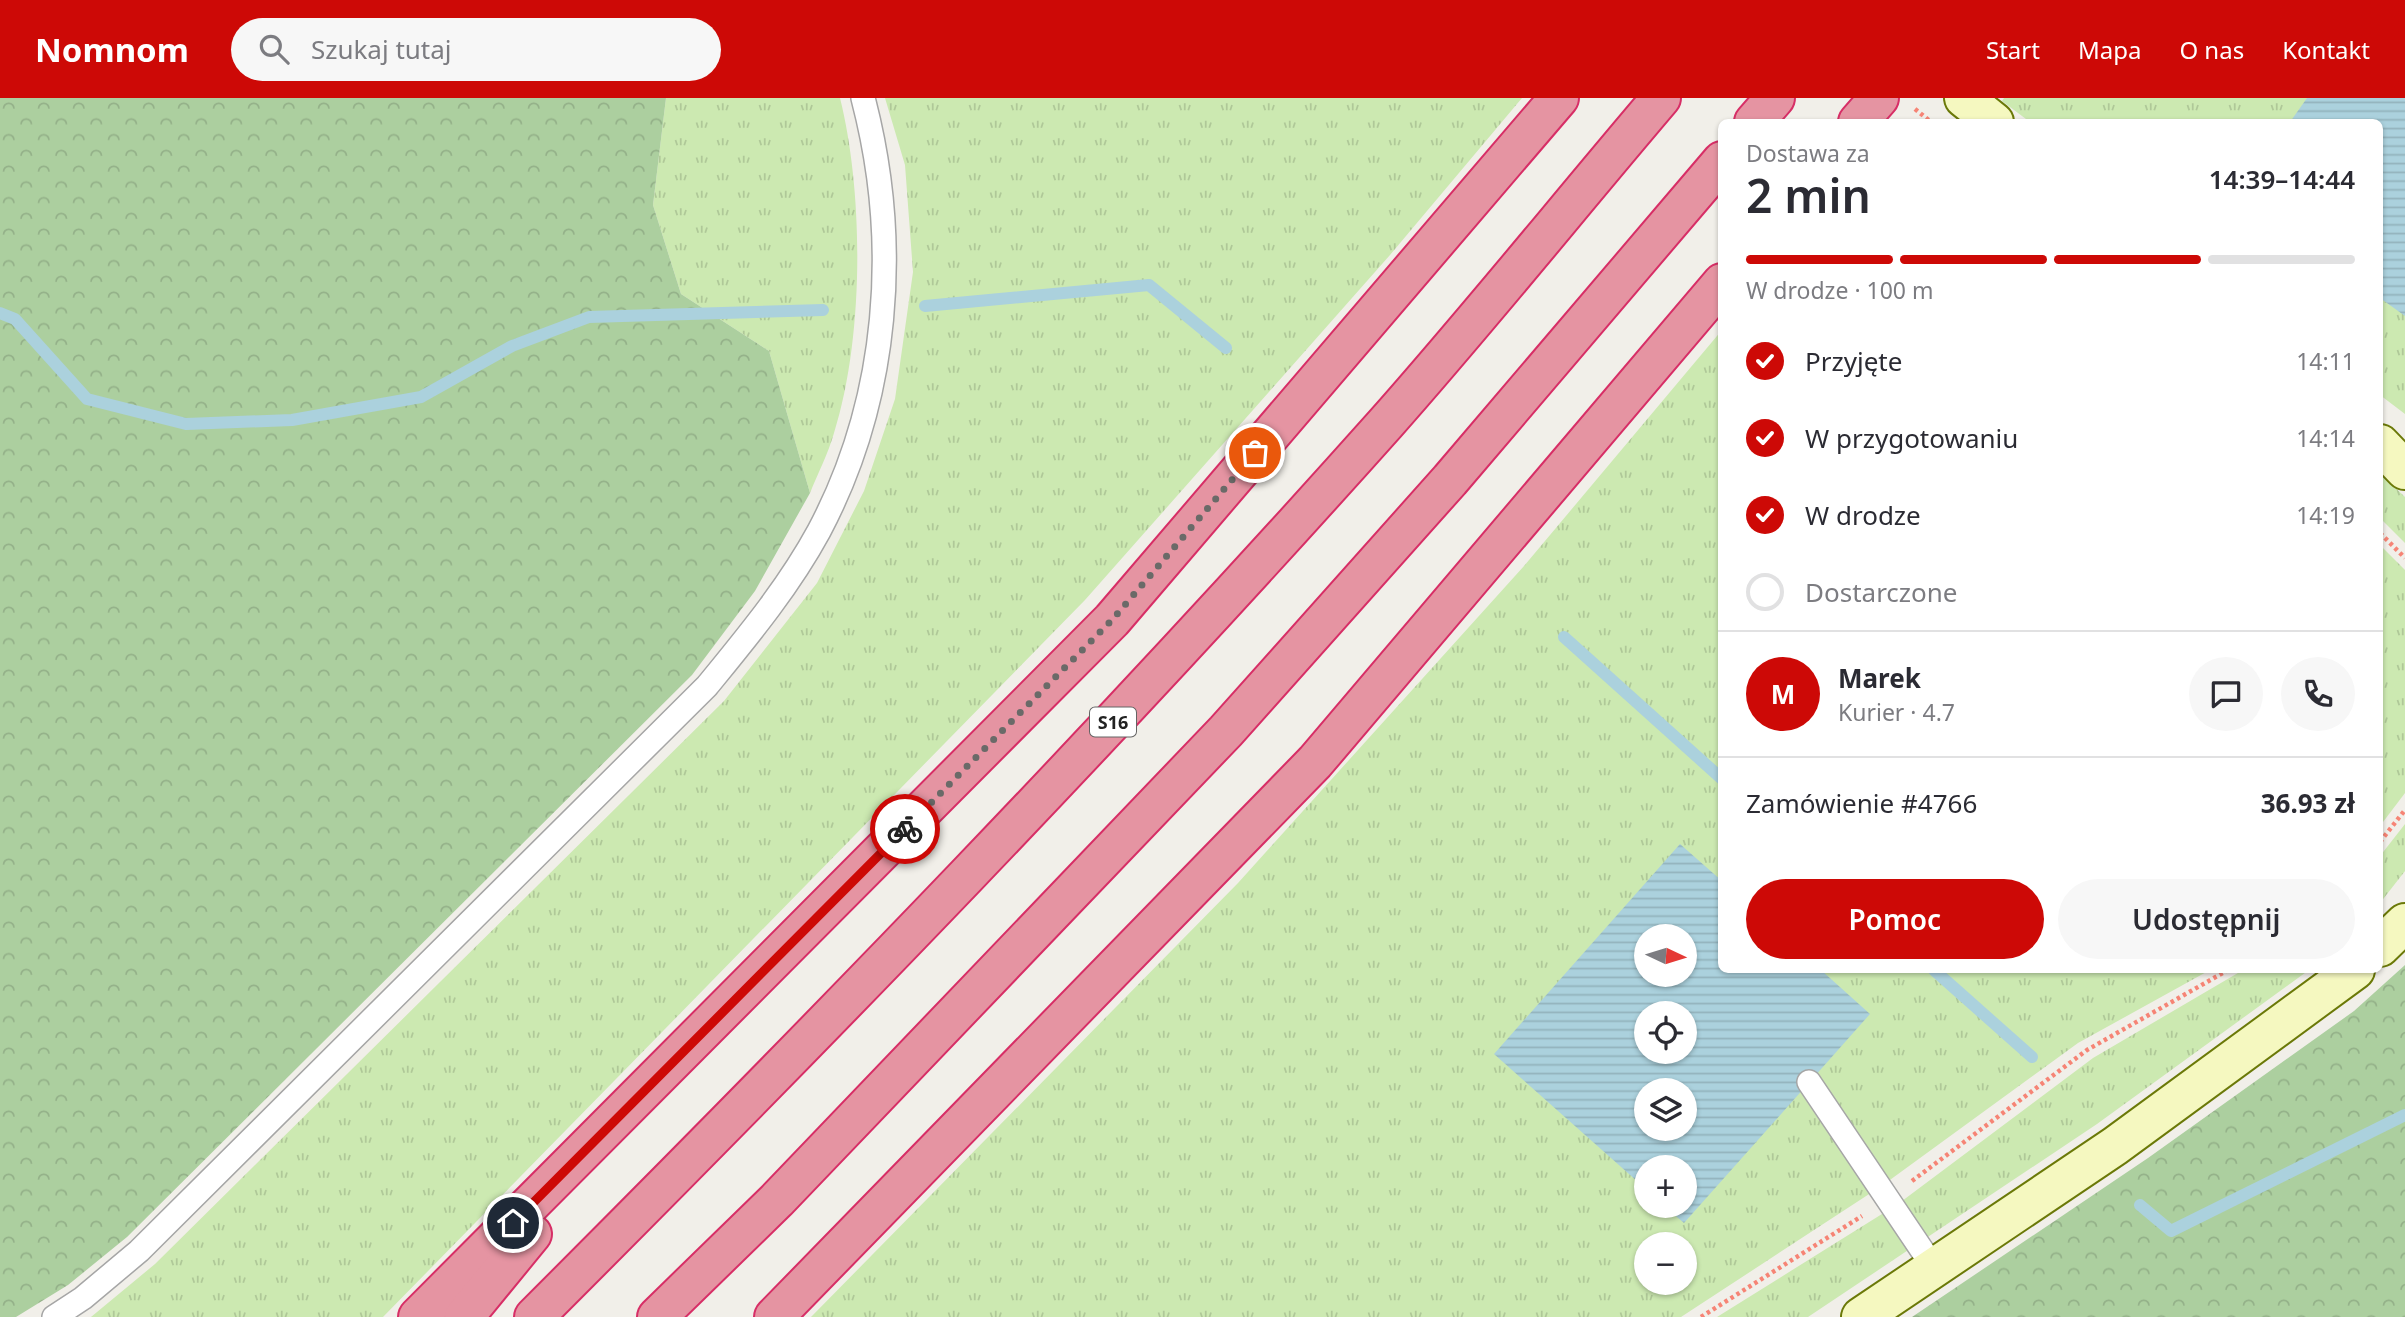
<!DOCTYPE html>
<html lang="pl">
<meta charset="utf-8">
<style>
:root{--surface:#fff;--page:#f7f7f7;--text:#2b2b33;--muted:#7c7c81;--line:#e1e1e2;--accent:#cd0906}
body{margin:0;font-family:"Noto Sans",sans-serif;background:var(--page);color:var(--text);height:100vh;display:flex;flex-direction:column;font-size:26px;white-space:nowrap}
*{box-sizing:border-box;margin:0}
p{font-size:23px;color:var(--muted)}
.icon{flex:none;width:38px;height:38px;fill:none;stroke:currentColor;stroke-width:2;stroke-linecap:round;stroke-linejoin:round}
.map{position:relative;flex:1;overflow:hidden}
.sheet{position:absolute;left:1718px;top:21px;width:665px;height:854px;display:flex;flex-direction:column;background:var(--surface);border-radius:10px;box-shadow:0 2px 5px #0004}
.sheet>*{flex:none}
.needle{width:46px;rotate:94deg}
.buttons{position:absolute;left:1634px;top:826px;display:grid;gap:14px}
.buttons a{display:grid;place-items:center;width:63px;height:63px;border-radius:50%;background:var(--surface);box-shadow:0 2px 5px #0004;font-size:35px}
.pin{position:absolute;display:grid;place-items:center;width:60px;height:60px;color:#fff;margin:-30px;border:4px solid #fff;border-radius:50%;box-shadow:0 2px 7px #0007}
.courier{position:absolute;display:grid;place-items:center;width:70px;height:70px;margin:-35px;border:5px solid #cd0906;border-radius:50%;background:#fff;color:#222;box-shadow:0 2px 9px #0007}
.headline em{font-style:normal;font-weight:600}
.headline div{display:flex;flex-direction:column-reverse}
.headline{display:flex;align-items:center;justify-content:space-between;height:119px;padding:0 28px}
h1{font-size:46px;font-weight:600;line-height:52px}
.bar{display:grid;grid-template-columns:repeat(4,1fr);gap:10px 7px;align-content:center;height:84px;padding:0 28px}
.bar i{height:9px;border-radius:5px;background:var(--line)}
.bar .active{background:var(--accent)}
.bar p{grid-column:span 4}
.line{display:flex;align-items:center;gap:18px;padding:0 28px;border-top:2px solid var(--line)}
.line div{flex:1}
.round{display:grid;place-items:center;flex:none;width:74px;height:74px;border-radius:37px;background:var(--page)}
ol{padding:0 28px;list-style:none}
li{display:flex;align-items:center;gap:21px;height:77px}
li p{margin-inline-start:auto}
li .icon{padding:7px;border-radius:50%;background:var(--accent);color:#fff;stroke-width:4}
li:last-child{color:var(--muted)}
li i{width:38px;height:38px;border:4px solid var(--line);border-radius:50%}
.button{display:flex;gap:14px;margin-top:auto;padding:14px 28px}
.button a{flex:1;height:80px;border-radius:42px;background:var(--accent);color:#fff;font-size:28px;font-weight:600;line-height:80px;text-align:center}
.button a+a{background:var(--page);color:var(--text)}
header{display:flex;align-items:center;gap:42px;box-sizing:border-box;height:98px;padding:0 35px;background:var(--accent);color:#fff}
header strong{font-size:33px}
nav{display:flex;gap:38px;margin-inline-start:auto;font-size:24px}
.search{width:490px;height:63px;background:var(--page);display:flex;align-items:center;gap:18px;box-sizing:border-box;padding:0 24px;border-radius:38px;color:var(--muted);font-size:26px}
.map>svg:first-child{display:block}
</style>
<header>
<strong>Nomnom</strong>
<div class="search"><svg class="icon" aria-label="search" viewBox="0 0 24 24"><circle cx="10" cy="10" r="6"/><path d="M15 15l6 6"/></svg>Szukaj tutaj</div>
<nav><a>Start</a><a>Mapa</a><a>O nas</a><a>Kontakt</a></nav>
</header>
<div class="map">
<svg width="2405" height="1219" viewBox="0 0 2405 1219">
<defs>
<pattern id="grass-tufts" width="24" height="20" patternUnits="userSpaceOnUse" patternTransform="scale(1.75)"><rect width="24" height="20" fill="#cce9b1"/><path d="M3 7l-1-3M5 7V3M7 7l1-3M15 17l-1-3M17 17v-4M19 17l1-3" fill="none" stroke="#afc898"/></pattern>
<pattern id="forest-crowns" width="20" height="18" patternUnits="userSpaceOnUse" patternTransform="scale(1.75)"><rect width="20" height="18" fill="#accf9f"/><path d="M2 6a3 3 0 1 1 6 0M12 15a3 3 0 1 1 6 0" fill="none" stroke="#94b189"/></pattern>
<pattern id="water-rules" width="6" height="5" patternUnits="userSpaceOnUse" patternTransform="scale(1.75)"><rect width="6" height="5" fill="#abd1dd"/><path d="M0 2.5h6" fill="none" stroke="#93b3bd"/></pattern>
</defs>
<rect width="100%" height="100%" fill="#f1efe9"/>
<!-- grass -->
<g fill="url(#grass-tufts)" fill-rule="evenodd">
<path d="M666,0H840C864,96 864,240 834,335C828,356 818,375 810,395L769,253L681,196L653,107Z"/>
<path d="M885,0H1522L1390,157L1085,502L383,1219H91L155,1166L724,603L817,485L864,393L895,301L913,174L905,67Z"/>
<path d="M2004,0H2405V316L2380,297V24H2030L2002,3Z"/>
<path d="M1722,232V872H2210L2078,945L1883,1087L1681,1219H811L1238,785L1524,468ZM1647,838H1685V877H1647ZM1647,915H1685V954H1647ZM1647,992H1685V1031H1647ZM1647,1069H1685V1108H1647ZM1647,1146H1685V1185H1647Z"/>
<path d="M2380,375L2405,399V445L2380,420Z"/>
<path d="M2380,447L2405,472V695L2380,728Z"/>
<path d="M2405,726V773L2380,805V758Z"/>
<path d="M2243,872H2309L2097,1026L1808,1219H1717L1898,1106L2093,960Z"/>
</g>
<!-- forest -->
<g fill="url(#forest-crowns)">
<path d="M0,0H666L653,107L681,196L769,253L810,395L755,493L692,577L127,1139L68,1187L16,1219H0Z"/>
<path d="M2405,867V1219H1912L2148,1060L2354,913Z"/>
</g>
<!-- water -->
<g fill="url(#water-rules)" fill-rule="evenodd">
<path d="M2307,0H2405V218L2380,200V24H2290Z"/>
<path d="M1680,746L1722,783V872H1821L1870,916L1684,1125L1664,1108H1685V1069H1647V1092L1494,956ZM1647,838H1685V877H1647ZM1647,915H1685V954H1647ZM1647,992H1685V1031H1647Z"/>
</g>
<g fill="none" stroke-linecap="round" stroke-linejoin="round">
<!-- stream -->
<g stroke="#abd1dd" stroke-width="12">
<path d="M925,208L1149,187L1226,250"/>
<path d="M0,215L15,221L87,301L186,326L292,322L421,299L512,248L589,219L823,212"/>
<path d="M1564,539L1722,681"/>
<path d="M1934,872L2032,959"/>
<path d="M2140,1107L2171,1133L2405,1017"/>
</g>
<!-- service casing -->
<g stroke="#a6a6a6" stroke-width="26">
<g id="service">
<path d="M1809,984L1934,1170"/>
<path d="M54,1219L83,1200L139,1153L707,588C747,539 788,490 819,433C889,301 901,145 863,0"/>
</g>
</g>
<!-- secondary casing -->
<g stroke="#6b7908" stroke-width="42">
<g id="secondary">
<path d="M1964,0L1994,24"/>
<path d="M2380,346L2405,372"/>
<path d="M2380,849L2405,825"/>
<path d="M1861,1219L2115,1048L2355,872"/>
</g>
</g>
<!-- motorway casing -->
<g stroke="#d72e66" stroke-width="42">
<g id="motorway">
<path d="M1754,24L1775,0"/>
<path d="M1858,24L1879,0"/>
<path d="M418,1219L1112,522L1559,0"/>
<path d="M464,1219L532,1136"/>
<path d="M534,1219C825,928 1112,632 1386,325C1480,219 1569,108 1661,0"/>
<path d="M657,1219L777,1102L1226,633L1450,382L1722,63"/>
<path d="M774,1219L1315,664L1722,185"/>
</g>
</g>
<!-- path -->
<g stroke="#f68475" stroke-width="4.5" stroke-dasharray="3.5 3.5" stroke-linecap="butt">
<path d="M1915,11L1931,24"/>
<path d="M2380,435L2405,460"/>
<path d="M2380,744L2405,712"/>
<path d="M1912,1083L2087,952L2228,872"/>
<path d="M1701,1219L1862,1118"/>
</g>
<!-- service -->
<use href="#service" stroke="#fff" stroke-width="23"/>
<!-- secondary -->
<use href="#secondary" stroke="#f5f8c0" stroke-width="38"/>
<!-- motorway -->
<use href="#motorway" stroke="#e594a2" stroke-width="38"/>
</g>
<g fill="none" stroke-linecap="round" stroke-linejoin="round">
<!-- done -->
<path stroke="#6a6a68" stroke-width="7" stroke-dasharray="0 12.6" d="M905,731L1112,522L1255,355"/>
<!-- route -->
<path stroke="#cd0906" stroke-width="9" d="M513,1125L905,731"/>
</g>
<g text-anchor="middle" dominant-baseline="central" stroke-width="6" stroke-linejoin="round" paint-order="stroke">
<!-- shield labels -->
<rect fill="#fff" stroke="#646464" stroke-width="2" x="1090" y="609.5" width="46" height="29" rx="5"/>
<g font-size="18" font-weight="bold" fill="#222">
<text x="1113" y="624">S16</text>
</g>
</g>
</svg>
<div class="buttons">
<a><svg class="needle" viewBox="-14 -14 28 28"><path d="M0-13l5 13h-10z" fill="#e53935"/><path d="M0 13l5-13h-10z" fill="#7c7c81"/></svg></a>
<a><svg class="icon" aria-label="locate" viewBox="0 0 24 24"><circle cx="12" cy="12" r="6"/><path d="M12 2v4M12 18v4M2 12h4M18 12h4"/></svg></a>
<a><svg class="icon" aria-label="layers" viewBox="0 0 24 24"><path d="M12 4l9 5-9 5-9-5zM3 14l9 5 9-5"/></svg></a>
<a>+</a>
<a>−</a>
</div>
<div class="pin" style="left:1255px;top:355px;background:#ea580c"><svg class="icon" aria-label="bag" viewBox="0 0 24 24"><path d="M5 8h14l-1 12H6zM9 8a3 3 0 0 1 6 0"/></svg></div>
<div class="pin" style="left:513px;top:1125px;background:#1f2937"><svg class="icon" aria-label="home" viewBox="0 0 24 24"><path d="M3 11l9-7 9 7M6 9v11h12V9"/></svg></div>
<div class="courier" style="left:905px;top:731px"><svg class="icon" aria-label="bike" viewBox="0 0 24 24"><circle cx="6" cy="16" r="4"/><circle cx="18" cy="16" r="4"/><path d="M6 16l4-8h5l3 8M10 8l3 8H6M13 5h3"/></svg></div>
<section class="sheet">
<div class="headline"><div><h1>2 min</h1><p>Dostawa za</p></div><em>14:39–14:44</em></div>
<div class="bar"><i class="active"></i><i class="active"></i><i class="active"></i><i></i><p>W drodze · 100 m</p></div>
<ol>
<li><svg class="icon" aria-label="check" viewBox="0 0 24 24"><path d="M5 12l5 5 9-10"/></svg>Przyjęte<p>14:11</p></li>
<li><svg class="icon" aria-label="check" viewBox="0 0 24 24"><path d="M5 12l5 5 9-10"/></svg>W przygotowaniu<p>14:14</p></li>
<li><svg class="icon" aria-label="check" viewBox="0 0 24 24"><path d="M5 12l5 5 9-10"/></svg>W drodze<p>14:19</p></li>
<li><i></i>Dostarczone</li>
</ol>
<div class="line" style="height:126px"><b class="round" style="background:var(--accent);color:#fff">M</b><div><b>Marek</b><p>Kurier · 4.7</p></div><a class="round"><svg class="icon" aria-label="chat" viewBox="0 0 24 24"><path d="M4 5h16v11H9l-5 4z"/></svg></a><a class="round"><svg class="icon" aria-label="phone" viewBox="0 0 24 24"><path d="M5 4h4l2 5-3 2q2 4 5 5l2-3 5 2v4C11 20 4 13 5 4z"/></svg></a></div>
<div class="line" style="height:91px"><div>Zamówienie #4766</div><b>36.93 zł</b></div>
<div class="button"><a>Pomoc</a><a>Udostępnij</a></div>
</section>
</div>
